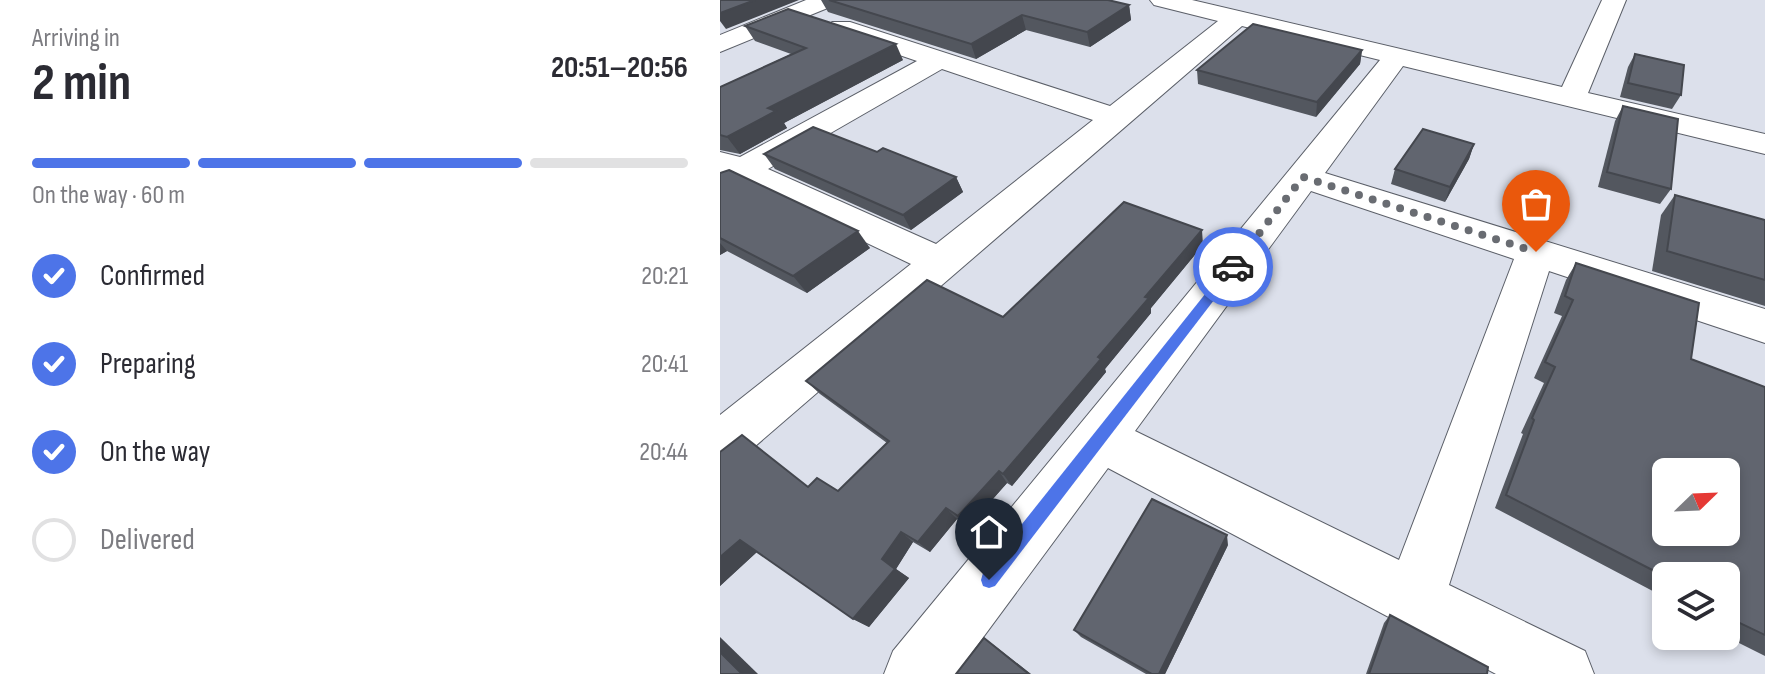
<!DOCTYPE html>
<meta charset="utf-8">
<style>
:root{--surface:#fff;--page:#f7f7f7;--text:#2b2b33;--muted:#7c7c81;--line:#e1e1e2;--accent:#4d74e8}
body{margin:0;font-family:"Sofia Sans Condensed",sans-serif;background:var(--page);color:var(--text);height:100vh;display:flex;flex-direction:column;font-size:30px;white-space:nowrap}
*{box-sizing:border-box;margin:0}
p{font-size:26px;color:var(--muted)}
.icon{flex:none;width:44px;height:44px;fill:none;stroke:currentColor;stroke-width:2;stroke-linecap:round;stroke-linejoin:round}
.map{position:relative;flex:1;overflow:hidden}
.sheet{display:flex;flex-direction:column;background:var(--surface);width:720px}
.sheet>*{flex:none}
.needle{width:52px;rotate:67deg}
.buttons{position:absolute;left:932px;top:458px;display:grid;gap:16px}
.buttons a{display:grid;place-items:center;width:88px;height:88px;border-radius:12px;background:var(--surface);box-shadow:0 4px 12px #0003;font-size:40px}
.pin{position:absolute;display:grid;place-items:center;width:68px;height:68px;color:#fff;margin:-82px -34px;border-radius:50% 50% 50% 0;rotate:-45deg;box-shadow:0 0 8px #0007}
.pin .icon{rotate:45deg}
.courier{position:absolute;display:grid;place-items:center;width:80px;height:80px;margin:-40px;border:6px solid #4d74e8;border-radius:50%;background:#fff;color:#222;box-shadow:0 2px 10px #0007}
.head em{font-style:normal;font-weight:700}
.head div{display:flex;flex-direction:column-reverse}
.head{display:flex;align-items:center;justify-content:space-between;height:136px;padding:0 32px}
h1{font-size:52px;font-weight:700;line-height:60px}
.bar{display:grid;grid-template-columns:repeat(4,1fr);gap:12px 8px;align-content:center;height:96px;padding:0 32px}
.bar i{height:10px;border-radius:6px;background:var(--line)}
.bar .active{background:var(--accent)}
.bar p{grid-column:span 4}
ol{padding:0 32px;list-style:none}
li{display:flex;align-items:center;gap:24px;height:88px}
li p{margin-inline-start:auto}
li .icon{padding:8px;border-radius:50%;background:var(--accent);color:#fff;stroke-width:4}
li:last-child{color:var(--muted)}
li i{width:44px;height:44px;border:4px solid var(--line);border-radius:50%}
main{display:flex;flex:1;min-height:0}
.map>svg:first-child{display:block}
</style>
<main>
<section class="sheet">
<div class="head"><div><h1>2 min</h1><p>Arriving in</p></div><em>20:51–20:56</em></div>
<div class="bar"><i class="active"></i><i class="active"></i><i class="active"></i><i></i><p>On the way · 60 m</p></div>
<ol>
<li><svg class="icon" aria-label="check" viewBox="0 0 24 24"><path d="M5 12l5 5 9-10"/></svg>Confirmed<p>20:21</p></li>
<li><svg class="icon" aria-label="check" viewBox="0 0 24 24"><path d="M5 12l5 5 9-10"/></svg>Preparing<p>20:41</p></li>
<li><svg class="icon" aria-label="check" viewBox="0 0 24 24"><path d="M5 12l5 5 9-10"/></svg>On the way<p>20:44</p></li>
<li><i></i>Delivered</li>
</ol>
</section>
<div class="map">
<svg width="1045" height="674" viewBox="0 0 1045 674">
<rect width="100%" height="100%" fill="#dce0eb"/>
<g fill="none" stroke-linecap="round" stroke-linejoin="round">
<!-- minor casing -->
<g stroke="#5b5f68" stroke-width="2">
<g id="minor">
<path d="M86,0H119L115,5L0,52V35Z"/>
<path d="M430,0H472L842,87L882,0H906L868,93L1045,134V154L683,66L605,173L1045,309V343L829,271L729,585L865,651L874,674H776L388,468L236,674H164L173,651L660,60L522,26L18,461L0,468V415L191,264L23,184L0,193V152L20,157L197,61L112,32L108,27L112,22H130L390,106L498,21L434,5ZM222,69L373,120L216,244L48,169ZM591,191L794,259L679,560L415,431Z"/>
</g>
</g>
<!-- minor -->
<use href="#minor" fill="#fff" fill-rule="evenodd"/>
</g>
<!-- wall -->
<g fill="#53575f">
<path d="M101,0H388L409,5L411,20L370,47L306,30L256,59L108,12Z"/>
<path d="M25,26L183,60L64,123L67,128L20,154L0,150V87L71,54L35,41Z"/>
<path d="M642,50L640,64L596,117L478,84L477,70Z"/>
<path d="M915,54L961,95L952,109L900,97L908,67Z"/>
<path d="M903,106L951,189L940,204L878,187L895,121Z"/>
<path d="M754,144L749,159L725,202L671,184L675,169Z"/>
<path d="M157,152L236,177L243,192L191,230L55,169L44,154Z"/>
<path d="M0,173L150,248L87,293L7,251L0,255Z"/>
<path d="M955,195L1045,220V306L932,271L941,215Z"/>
<path d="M483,245L431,308V313L385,369L386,372L292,486L287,483L249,526L237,519L210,552L193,542L176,569L189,578L149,627L133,619L37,552L0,586V452L88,486L118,491L167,443L100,394L86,381L283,317Z"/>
<path d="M856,263L971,359L1045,387V656L1005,636H1006V576H946V598L775,508L803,434L801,433L824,383L814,378L842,316L834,313L846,280Z"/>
<path d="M508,545L445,674H426L361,637L354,630Z"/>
<path d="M670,615L767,674H646L664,623Z"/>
</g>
<!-- shaded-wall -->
<g fill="#44474e">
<path d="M35,0H79L6,29L0,21V13Z"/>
<path d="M409,5L411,20L370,47L367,32Z"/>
<path d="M302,15L306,30L256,59L251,44Z"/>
<path d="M176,44L183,60L64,123L67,128L20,154L7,137L48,108Z"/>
<path d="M642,50L640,64L596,117L597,102Z"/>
<path d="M754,144L749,159L725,202L730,187Z"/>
<path d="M236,177L243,192L191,230L183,215Z"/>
<path d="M482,230L483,245L431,308V313L385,369L386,372L292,486L283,474L378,357L425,297Z"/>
<path d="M138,231L150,248L87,293L73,276Z"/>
<path d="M0,243L7,251L0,255Z"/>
<path d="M279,471L287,483L249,526L238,516Z"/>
<path d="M226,508L237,519L210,552L198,542Z"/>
<path d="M181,532L193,542L176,569L189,578L149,627L133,619L162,559Z"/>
<path d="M507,535L508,545L445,674H439Z"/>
<path d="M20,540L39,550L0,586V557Z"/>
<path d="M0,637L38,674H22L0,652Z"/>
<path d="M264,638L275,646L311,674H309Z"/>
</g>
<!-- building -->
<g fill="#61656f" stroke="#44474e" stroke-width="2" fill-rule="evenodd">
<path d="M0,0H35L0,13Z"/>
<path d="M109,0H388L409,5L367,32L302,15L251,44Z"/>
<path d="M68,9L176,44L48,108L56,111L7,137L0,135V87L86,48L25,26Z"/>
<path d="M533,24L642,50L597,102L477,70Z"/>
<path d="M915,54L964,65L961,95L908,83Z"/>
<path d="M903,106L958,119L951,189L887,172Z"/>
<path d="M93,127L157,152L163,148L236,177L183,215L44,154Z"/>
<path d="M703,129L754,144L730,187L675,169Z"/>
<path d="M9,170L138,231L73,276L0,238V173Z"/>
<path d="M955,195L1045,220V280L947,251Z"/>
<path d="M404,202L482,230L425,297L429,298L378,357L381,359L283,474L279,471L238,516L226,508L198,542L181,532L162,559L175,569L133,619L20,540L0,557V452L22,435L88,487L97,478L118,491L169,441L86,381L207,280L283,317Z"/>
<path d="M856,263L979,303L971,359L1045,387V635L1007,617L1008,609L1006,608V576H946V577L786,495L814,420L812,418L835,367L825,362L853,300L845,296ZM946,472H1006V532H946Z"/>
<path d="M432,499L507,535L439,674H432L354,630Z"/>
<path d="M670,615L768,667L767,674H649Z"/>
<path d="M264,638L309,674H236Z"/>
<path d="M0,652L22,674H0Z"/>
</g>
<!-- route -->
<path fill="#4d74e8" d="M513,263L519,267L517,270L275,586L269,588L263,586L261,580L263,573L509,264Z"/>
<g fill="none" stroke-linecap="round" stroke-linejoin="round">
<!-- done -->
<path stroke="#696c72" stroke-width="8" stroke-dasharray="0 14.4" d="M513,267L583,177L816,252"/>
</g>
</svg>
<div class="buttons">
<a><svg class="needle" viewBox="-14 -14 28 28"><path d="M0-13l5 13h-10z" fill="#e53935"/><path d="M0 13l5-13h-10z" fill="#7c7c81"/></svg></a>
<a><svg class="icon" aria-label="layers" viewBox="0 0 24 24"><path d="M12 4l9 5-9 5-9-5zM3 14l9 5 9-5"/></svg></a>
</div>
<div class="pin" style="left:816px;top:252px;background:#ea580c"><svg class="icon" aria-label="bag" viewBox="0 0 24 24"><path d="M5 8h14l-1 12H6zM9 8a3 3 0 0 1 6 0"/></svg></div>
<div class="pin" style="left:269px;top:580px;background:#1f2937"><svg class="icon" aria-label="home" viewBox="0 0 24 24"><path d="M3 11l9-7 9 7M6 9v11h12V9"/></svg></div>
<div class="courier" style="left:513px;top:267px"><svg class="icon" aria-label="car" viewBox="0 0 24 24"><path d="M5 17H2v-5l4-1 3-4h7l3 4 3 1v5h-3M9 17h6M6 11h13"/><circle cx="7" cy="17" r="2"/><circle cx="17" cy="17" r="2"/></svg></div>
</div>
</main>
